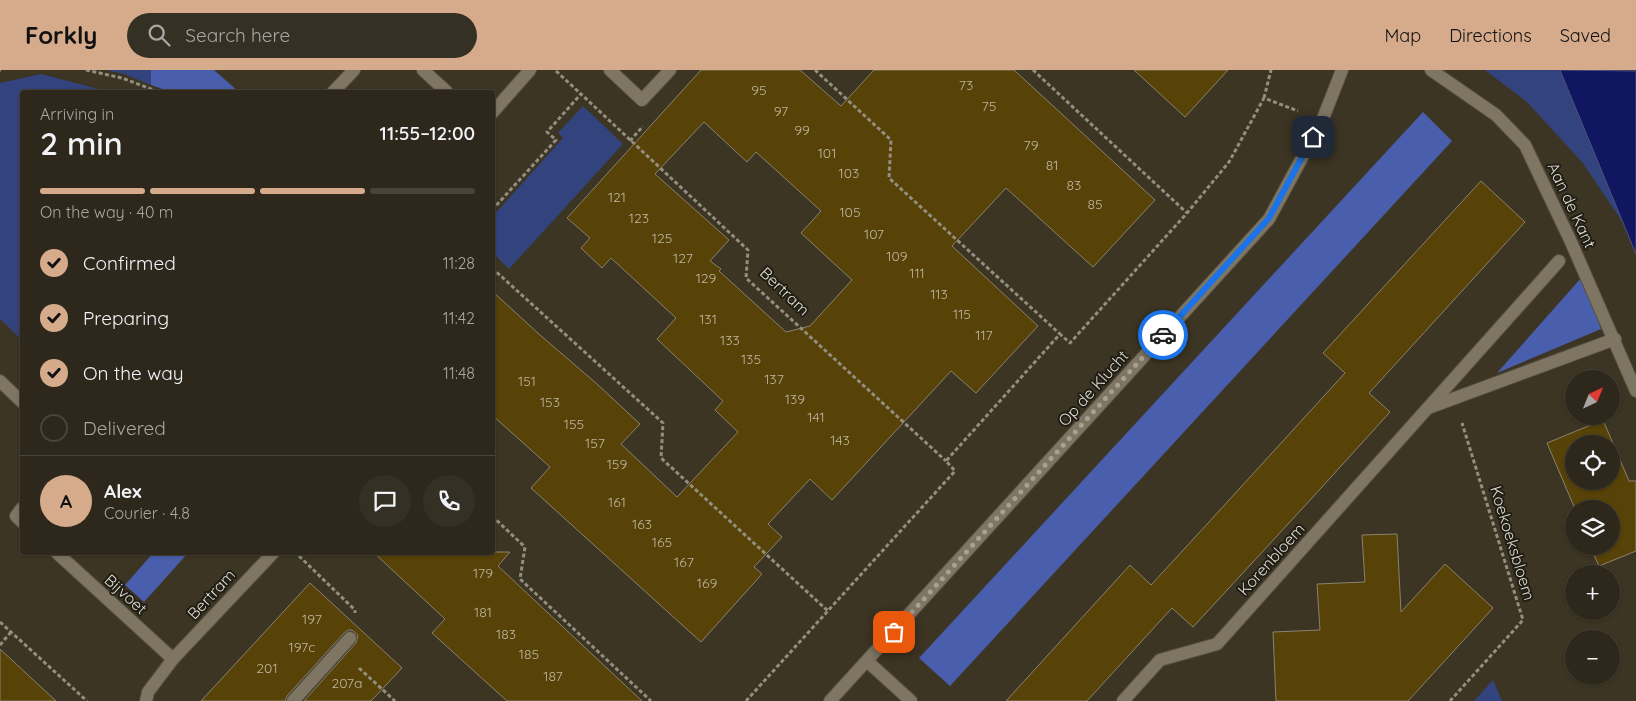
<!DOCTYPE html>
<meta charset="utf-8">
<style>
:root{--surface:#2d281b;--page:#353024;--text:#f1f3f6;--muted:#a7a6a3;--line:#48443a;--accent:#d6ab8b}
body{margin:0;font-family:Quicksand,sans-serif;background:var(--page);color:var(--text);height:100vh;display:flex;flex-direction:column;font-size:19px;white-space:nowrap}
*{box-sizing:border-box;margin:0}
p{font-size:16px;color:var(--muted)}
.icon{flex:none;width:28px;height:28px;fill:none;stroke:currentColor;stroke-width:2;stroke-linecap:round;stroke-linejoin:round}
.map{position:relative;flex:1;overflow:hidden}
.sheet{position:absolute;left:20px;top:20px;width:475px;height:465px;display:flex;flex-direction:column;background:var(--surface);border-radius:5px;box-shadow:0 1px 4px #0004,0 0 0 1px var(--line)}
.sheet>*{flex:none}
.needle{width:32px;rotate:43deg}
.fabs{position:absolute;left:1565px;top:300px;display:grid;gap:10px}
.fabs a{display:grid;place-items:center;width:55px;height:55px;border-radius:50%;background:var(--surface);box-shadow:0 1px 4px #0004,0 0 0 1px var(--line);font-size:25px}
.pin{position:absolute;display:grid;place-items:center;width:42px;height:42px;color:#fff;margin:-21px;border-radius:10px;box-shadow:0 2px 8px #0006}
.courier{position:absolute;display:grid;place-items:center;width:50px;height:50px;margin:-25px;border:4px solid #1a73e8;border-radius:50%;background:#fff;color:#222;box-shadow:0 1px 6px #0007}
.overview em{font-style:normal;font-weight:600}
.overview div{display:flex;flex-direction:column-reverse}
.overview{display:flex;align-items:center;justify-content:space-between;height:85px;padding:0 20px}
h1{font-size:32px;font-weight:600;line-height:38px}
.bar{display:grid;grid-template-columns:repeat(4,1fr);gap:8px 5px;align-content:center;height:60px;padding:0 20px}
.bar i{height:6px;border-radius:4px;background:var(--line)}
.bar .current{background:var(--accent)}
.bar p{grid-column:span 4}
.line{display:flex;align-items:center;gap:12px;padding:0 20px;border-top:1px solid var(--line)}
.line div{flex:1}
.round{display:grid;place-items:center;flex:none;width:52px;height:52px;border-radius:26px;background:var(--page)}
ol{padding:0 20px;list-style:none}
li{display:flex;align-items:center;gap:15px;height:55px}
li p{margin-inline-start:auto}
li .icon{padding:5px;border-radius:50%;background:var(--accent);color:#111;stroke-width:4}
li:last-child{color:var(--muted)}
li i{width:28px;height:28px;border:2px solid var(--line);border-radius:50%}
header{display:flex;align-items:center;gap:30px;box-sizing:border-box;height:70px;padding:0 25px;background:var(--accent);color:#111}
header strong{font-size:24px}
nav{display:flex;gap:28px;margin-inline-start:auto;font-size:18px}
.search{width:350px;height:45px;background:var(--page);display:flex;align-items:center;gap:12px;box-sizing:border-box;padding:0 18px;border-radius:28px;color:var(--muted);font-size:19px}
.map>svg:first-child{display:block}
</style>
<header>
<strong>Forkly</strong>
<div class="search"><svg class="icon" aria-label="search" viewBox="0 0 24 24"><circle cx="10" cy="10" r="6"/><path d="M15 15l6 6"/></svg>Search here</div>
<nav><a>Map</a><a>Directions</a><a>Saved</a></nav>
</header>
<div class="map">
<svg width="1636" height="631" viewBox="0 0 1636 631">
<rect width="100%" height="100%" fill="#3c3524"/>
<!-- green -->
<g fill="#33437e">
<path d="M106,0H151V15L124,4Z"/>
<path d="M1485,0H1560L1624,154L1582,92L1527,32Z"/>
<path d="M41,4L110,22H22V270L0,249V13Z"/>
<path d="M583,36L623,74L509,199L493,183V146L563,68L558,63Z"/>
<path d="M1493,610L1502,631H1474Z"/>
</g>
<!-- forest -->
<g fill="#495fad">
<path d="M151,0H214L239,22H171L151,15Z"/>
<path d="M1423,42L1452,71L950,616L919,588Z"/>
<path d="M1582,207L1601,259L1497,303Z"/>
<path d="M154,482L188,483L144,532L125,515Z"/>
</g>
<!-- water -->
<path fill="#10165f" stroke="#4e5181" d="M1560,0L1636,1V184Z"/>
<!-- building -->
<g fill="#574207" stroke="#8b826f" fill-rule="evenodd">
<path d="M701,0H800L841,36L874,0H1014L1155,130L1093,197L1006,118L952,176L1038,256L976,323L951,301L832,430L810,409L768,454L782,467L754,497L762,504L701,572L531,418L550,397L492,345V221L540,265L597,314L640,354L621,374L677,427L738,362L715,340L723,331L657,269L676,248L611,188L602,198L581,178L590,168L567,148ZM704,52L747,92L756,82L821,141L801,163L852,210L810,256L786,262L719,201L721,199L710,191L729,170L655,104Z"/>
<path d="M1134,0H1228L1185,47Z"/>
<path d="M1481,111L1525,152L1369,323L1390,342L1312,428L1193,557L1172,538L1087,631H1006L1130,495L1151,515L1209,452L1345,303L1323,283Z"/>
<path d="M1603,350L1629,411H1636V481L1599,496L1590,476H1611V439H1575L1547,373ZM1574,374H1611V411H1574Z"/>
<path d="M1397,464L1401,542L1445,494L1493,538L1408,631H1276L1273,562L1320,560L1317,514L1365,512L1362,465Z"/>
<path d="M373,482H510L498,496L642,631H507L432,563L445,549Z"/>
<path d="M310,513L402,598L371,631H304L356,573L358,565L352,560H348L344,563L287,626L285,631H201Z"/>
<path d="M0,579L56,631H0Z"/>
</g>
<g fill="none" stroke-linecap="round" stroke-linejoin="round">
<!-- minor casing -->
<g stroke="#585143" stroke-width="14">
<g id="minor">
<path d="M423,0L447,22"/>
<path d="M610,0L642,30L670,0"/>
<path d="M1431,0L1496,45L1525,75L1571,172L1636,321"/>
<path d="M333,22L354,0"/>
<path d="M492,43L530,0"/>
<path d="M0,311L22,332"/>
<path d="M1428,338L1615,269"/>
<path d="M22,438L16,446L22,452"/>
<path d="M56,482L173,589"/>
<path d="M867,591L911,631"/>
<path d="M146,631L148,622L173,589L274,482"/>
<path d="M293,631L350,568"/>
<path d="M830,631L1269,149L1322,51L1342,0"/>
<path d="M1123,631L1160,590L1217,574L1559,191"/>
</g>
</g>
<!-- path -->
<g stroke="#948e81" stroke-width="3" stroke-dasharray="4 2.5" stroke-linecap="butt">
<path d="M0,0H1"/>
<path d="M86,0L122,8L159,22"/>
<path d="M815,0L891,70L889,108L1060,264"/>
<path d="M1033,0L1187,143"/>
<path d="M556,1L581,24"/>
<path d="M1264,28L1271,0"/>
<path d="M630,71L643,56"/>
<path d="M492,140L556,70L547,62L581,24L748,180L746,208L946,391"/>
<path d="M492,198L663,353L661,388L828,541"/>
<path d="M492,446L525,477L520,509L651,631"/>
<path d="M299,486L355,540V543"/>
<path d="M0,552L87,631"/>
<path d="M0,575L11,562"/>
<path d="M359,598L395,631"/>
<path d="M746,631L955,401L946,391L1060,264L1070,273L1187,143L1229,92L1264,28L1298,41"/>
<path d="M1450,631L1523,550L1462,353"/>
</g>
<!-- minor -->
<use href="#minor" stroke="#7e7663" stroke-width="12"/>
</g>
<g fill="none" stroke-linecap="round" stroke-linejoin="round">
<!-- done -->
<path stroke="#a6a194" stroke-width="5" stroke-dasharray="0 9" d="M894,562L1163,265"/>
<!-- route -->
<path stroke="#1a73e8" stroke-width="6" d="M1163,265L1269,148L1313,67"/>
</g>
<g text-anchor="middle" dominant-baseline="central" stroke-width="4" stroke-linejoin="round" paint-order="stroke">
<!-- number labels -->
<g font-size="14" fill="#bdb59e">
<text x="966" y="15">73</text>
<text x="759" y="20">95</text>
<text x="989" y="36">75</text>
<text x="781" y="41">97</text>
<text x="802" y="60">99</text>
<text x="1031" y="75">79</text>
<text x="827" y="83">101</text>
<text x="1052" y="95">81</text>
<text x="849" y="103">103</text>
<text x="1074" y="115">83</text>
<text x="617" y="127">121</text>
<text x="1095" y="134">85</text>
<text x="850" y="142">105</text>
<text x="639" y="148">123</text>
<text x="874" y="164">107</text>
<text x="662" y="168">125</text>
<text x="897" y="186">109</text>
<text x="683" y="188">127</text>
<text x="917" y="203">111</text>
<text x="706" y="208">129</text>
<text x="939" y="224">113</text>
<text x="962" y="244">115</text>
<text x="708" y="249">131</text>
<text x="984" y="265">117</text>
<text x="730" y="270">133</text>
<text x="751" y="289">135</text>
<text x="774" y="309">137</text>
<text x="527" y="311">151</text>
<text x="795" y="329">139</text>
<text x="550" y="332">153</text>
<text x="816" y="347">141</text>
<text x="574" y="354">155</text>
<text x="840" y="370">143</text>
<text x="595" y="373">157</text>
<text x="617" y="394">159</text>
<text x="617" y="432">161</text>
<text x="642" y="454">163</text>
<text x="662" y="472">165</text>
<text x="684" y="492">167</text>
<text x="483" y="503">179</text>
<text x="707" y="513">169</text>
<text x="483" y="542">181</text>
<text x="312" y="549">197</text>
<text x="506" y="564">183</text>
<text x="302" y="577">197c</text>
<text x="529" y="584">185</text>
<text x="267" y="598">201</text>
<text x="553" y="606">187</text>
<text x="347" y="613">207a</text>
</g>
<!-- street labels -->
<g font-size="16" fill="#dfdbd1" stroke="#201d15">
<text transform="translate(1572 135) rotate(65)">Aan de Kant</text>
<text transform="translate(785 221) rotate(44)">Bertram</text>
<text transform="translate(1093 318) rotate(-48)">Op de Klucht</text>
<text transform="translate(1513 473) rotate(73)">Koekoeksbloem</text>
<text transform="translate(1271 489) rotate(-48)">Korenbloem</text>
<text transform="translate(126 524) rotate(42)">Bijvoet</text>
<text transform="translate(211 524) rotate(-47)">Bertram</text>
</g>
</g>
</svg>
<div class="fabs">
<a><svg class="needle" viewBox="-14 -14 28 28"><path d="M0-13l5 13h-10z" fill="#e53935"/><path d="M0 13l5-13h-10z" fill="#a7a6a3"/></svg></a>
<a><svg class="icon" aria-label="locate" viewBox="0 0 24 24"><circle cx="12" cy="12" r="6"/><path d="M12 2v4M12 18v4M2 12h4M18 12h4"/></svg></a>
<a><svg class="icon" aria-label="layers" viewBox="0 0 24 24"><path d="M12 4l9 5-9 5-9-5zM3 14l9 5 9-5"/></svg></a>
<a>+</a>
<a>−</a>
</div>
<div class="pin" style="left:894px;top:562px;background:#ea580c"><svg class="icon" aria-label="bag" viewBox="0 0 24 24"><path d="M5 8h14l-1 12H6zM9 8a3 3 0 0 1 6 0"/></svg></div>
<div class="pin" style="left:1313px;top:67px;background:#1f2937"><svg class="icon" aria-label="home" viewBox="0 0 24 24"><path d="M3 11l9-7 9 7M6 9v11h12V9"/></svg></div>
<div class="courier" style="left:1163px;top:265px"><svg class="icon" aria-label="car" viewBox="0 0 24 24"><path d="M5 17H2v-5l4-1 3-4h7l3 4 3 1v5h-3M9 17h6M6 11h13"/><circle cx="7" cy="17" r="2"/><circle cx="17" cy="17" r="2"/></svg></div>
<section class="sheet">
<div class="overview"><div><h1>2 min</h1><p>Arriving in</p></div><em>11:55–12:00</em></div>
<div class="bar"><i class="current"></i><i class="current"></i><i class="current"></i><i></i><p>On the way · 40 m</p></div>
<ol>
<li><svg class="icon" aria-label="check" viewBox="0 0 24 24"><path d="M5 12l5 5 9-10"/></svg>Confirmed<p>11:28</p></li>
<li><svg class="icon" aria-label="check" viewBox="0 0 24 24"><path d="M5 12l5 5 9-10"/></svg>Preparing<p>11:42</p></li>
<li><svg class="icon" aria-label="check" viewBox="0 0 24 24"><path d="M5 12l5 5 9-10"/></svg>On the way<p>11:48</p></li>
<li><i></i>Delivered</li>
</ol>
<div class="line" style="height:90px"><b class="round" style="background:var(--accent);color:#111">A</b><div><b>Alex</b><p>Courier · 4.8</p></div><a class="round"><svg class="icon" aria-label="chat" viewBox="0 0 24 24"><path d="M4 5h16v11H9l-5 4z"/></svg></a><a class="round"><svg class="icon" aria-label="phone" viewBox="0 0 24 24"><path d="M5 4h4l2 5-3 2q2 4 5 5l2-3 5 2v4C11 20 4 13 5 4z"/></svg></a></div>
</section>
</div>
